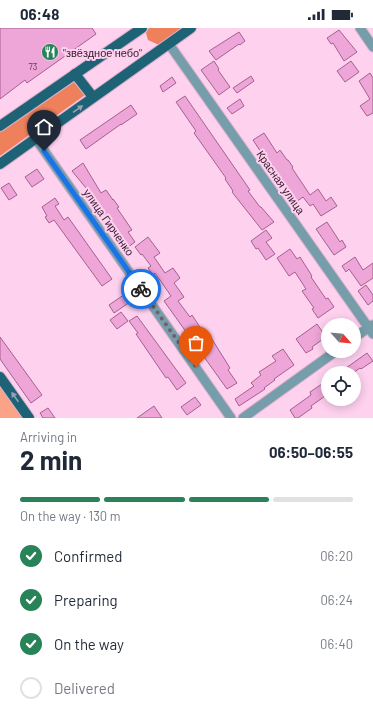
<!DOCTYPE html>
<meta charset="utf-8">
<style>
:root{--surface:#fff;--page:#f2f2f3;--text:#1f2937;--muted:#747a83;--line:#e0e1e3;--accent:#288359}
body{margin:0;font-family:Barlow,sans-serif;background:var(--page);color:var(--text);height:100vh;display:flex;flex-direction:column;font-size:15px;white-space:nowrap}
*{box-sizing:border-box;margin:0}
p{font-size:13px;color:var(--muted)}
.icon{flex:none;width:22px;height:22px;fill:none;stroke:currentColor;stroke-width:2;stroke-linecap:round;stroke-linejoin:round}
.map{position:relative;height:390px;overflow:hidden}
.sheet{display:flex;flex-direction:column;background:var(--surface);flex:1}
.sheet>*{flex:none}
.needle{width:26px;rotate:117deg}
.buttons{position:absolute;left:321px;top:290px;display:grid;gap:8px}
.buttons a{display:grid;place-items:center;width:40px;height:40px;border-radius:50%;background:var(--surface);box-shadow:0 2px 10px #0003;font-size:20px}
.pin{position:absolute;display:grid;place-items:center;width:34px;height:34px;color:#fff;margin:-41px -17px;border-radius:50% 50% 50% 0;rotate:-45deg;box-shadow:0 0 4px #0007}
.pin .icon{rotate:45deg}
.courier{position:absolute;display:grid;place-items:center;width:40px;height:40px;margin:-20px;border:3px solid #1a73e8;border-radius:50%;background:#fff;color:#222;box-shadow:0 1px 5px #0007}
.summary em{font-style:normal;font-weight:700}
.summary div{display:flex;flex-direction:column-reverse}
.summary{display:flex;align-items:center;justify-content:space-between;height:68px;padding:0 20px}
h1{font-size:26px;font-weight:700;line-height:30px}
.bar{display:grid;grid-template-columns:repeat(4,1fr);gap:6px 4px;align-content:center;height:48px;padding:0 20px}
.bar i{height:5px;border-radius:3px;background:var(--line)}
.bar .active{background:var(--accent)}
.bar p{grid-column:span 4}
ol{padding:0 20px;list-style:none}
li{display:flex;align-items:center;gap:12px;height:44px}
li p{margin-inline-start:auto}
li .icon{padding:4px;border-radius:50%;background:var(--accent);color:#fff;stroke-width:4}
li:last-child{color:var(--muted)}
li i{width:22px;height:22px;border:2px solid var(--line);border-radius:50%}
.status{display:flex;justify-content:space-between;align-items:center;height:28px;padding:0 20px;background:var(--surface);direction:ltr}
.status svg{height:11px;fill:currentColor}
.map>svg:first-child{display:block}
</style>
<div class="status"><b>06:48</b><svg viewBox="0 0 49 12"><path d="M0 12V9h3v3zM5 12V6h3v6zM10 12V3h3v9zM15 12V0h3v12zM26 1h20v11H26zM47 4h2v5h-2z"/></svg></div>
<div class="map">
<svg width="373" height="390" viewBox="0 0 373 390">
<rect width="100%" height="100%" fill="#fed1ef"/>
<!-- green -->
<path fill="#faa386" d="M0,358L23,390H0Z"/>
<!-- forest -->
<g fill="#ee805b">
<path d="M149,0H184L159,17L148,12L146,5Z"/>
<path d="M75,53L85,67L0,128V104Z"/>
</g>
<!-- building -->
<g fill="#eea5d7" stroke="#a4618f">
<path d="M0,0H92L96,6L27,55L25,52L0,71Z"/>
<path d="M339,2L357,24L344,33L333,15L331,16L327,10Z"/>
<path d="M239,4L245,13L240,17L239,16L216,32L209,23Z"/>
<path d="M214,33L219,41L218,42L230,59L219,67L201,42Z"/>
<path d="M351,33L359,44L345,54L337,43Z"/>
<path d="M370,45L373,50V85L367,88L360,78L370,71L359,53Z"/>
<path d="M251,48L254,53L237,65L233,60Z"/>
<path d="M172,49L176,55L163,64L160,58Z"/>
<path d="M185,68L250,162L248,163L260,179H261L274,194L262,202L232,164L233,163L225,151L226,150L194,105L196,103L176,74Z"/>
<path d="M240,71L244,78L232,86L227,80Z"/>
<path d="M131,77L137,86L121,97V96L86,121L80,112Z"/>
<path d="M264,105L277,125L280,122L287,132H288L293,139L292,140L310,167L318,161L326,173L331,169L337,178L321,188L313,176L310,178L303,169L296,174L280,149H279L270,138L253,112Z"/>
<path d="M83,135L101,165L106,162L113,172V171L119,179L117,180L132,202L128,204L135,214L127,220L91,166L72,143Z"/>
<path d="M37,141L44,151L32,159L25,149Z"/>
<path d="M9,155L17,167L9,172L1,160Z"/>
<path d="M55,170L59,176L55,178L64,192L68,189L112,251L102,258L54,192L49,195L45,189L47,188L42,179Z"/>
<path d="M327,194L340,214L342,212L346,219L334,227L316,201Z"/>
<path d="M266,202L272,210L266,214L275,226L266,232L258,220L256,221L251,213Z"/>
<path d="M148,209L160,225L154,229L165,245L173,240L180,250L174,255L184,269L178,273L190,289L192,287L207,310L210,308L230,340L228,342L237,355L227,361L164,273L171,268L155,245L153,247L148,240L151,238L142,226L141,227L135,219Z"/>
<path d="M290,221L297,231L300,229L312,248L311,249L326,271L328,270L334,279L318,290L312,281L314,280L302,263L306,261L295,244L289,248L277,230Z"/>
<path d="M355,229L363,242L373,235V250L361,258L349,241L346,244L342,238Z"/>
<path d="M366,257L373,267V273L368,277L358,263Z"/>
<path d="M125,266L130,274L114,285L109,277Z"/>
<path d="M121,284L128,293L117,301L110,292Z"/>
<path d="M137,288L186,355L177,362L168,349L166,350L136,306L138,305L129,293Z"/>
<path d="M317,296L326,309L312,319L313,321L306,325L296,311Z"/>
<path d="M0,309L42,367L31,375L0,331Z"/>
<path d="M283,321L294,337L274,351L275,352L264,360L265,361L259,365L239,378L235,371L254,358L251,355L261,347L259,344L276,333L272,328Z"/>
<path d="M367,325L373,333L361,341L360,340L353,345H339Z"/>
<path d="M328,352V366L311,378L312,380L298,390H295L290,382L311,367L310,364Z"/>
<path d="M195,369L201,377L187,387L181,379Z"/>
<path d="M154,378L162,390H137Z"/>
<path d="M48,380L55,390H43L40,385Z"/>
</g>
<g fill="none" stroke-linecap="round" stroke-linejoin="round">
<!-- street casing -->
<g stroke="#dab0cc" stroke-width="11">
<g id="street">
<path d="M360,0L373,19"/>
<path d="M169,16L373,306"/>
<path d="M36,111L231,390"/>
<path d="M354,310L372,297"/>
<path d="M243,390L336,323"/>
</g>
</g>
<!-- primary casing -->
<g stroke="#dab0cc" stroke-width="12">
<g id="primary">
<path d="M75,46L93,69"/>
<path d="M0,98L142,0"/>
<path d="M0,136L191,0"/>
<path d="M0,349L29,390"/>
</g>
</g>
<!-- street -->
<use href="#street" stroke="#759eaa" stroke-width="9"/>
<!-- primary -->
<use href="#primary" stroke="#1e6375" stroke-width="10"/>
</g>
<!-- one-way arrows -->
<defs><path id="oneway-solid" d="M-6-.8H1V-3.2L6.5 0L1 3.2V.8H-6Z"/></defs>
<g fill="#99a0b8">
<use href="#oneway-solid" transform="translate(78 81) rotate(-35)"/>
<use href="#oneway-solid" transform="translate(15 369) rotate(-125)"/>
</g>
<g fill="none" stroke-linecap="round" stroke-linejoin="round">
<!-- done -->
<path stroke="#7b5970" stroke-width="4" stroke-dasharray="0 7.2" d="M141,261L196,339"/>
<!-- route -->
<path stroke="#1a73e8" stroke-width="5" d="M44,123L141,261"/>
</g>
<!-- icons -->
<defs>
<g id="restaurant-disc" transform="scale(0.9)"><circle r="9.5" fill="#288359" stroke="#fed1ef"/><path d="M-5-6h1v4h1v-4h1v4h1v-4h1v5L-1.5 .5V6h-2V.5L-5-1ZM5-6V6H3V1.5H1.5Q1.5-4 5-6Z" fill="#fff"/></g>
</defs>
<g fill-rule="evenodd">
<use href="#restaurant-disc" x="50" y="24"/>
</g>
<g text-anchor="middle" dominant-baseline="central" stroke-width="4" stroke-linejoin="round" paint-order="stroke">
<!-- number labels -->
<g font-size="9" fill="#633c57">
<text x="33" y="38">73</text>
</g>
<!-- poi labels -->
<g font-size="11" fill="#35192c" stroke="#fed1ef" text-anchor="start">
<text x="63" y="24">"звёздное небо"</text>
</g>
<!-- street labels -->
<g font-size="11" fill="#35192c" stroke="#fed1ef">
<text transform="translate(281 154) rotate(55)">Красная улица</text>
<text transform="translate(109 194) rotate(55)">улица Гирченко</text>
</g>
</g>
</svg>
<div class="buttons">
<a><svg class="needle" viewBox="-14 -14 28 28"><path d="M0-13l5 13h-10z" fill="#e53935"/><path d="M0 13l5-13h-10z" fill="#747a83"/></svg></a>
<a><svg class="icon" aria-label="locate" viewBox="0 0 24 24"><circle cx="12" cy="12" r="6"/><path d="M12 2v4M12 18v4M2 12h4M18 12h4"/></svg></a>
</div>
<div class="pin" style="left:196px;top:339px;background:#ea580c"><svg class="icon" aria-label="bag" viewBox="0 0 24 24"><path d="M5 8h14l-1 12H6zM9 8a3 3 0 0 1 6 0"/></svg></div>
<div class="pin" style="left:44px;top:123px;background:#1f2937"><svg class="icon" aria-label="home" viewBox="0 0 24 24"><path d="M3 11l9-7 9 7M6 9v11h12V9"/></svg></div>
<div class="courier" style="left:141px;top:261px"><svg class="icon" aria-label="bike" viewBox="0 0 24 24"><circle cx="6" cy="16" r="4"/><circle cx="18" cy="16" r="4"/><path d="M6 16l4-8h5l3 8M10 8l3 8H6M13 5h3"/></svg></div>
</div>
<section class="sheet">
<div class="summary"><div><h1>2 min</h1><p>Arriving in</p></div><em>06:50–06:55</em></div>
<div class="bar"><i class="active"></i><i class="active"></i><i class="active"></i><i></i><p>On the way · 130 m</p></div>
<ol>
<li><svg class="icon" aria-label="check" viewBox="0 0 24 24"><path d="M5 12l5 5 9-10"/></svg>Confirmed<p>06:20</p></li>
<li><svg class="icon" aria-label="check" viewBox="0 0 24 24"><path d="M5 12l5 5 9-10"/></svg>Preparing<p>06:24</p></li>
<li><svg class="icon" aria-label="check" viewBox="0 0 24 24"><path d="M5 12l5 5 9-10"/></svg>On the way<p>06:40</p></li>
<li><i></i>Delivered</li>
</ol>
</section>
